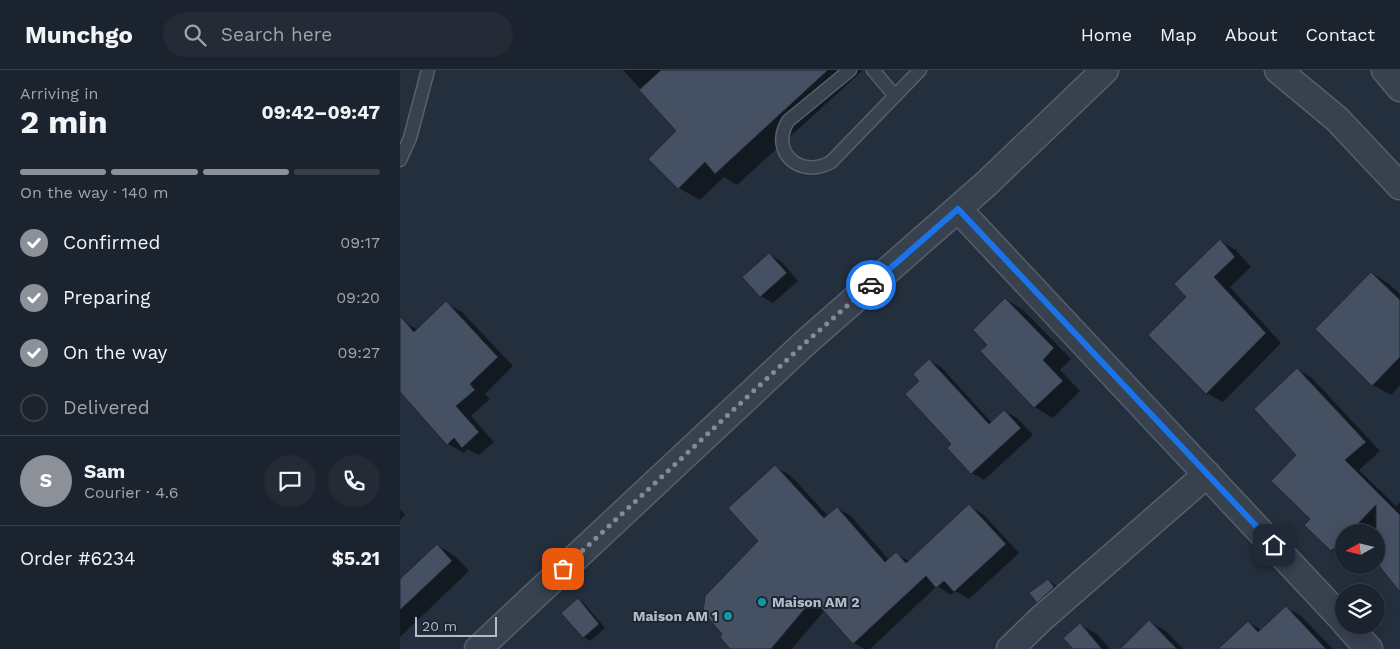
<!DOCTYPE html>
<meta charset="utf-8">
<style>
:root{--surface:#1b232e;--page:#242b36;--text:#f1f3f6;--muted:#a0a4aa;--line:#39404a;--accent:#8c9099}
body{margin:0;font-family:"Work Sans",sans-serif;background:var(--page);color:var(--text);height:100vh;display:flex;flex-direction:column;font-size:19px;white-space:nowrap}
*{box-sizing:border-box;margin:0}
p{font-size:16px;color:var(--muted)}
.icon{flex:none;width:28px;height:28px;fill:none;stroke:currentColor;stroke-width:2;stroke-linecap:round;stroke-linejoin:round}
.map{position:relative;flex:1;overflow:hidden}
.side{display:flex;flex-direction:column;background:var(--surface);width:400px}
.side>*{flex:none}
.needle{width:32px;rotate:262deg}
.fabs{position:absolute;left:935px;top:454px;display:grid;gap:10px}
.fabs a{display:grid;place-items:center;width:50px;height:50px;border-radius:50%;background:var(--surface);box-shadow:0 2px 12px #0003,0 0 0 1px var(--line);font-size:25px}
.scale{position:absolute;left:15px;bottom:12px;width:82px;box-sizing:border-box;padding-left:5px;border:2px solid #b4bcc9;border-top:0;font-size:14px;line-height:18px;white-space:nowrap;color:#b4bcc9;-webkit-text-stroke:4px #1d2633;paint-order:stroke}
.pin{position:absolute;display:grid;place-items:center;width:42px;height:42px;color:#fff;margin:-21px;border-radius:10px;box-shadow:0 2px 8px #0006}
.courier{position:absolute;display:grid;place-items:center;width:50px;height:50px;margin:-25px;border:4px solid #1a73e8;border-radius:50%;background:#fff;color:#222;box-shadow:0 1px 6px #0007}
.overview em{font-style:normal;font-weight:700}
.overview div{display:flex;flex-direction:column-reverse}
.overview{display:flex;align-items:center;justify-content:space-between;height:85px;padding:0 20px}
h1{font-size:32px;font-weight:700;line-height:38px}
.bar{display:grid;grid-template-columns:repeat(4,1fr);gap:8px 5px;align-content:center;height:60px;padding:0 20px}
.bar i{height:6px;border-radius:4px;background:var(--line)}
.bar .selected{background:var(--accent)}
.bar p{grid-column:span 4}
.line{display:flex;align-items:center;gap:12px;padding:0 20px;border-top:1px solid var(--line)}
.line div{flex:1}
.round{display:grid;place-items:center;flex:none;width:52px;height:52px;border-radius:26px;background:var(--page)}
ol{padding:0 20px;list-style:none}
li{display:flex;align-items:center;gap:15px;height:55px}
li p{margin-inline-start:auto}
li .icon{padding:5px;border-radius:50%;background:var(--accent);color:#fff;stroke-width:4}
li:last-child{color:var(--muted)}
li i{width:28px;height:28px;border:2px solid var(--line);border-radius:50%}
header{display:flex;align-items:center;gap:30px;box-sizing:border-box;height:70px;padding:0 25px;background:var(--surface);border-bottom:1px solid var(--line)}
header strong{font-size:24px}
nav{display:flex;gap:28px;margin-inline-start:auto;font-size:18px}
.search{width:350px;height:45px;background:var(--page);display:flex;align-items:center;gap:12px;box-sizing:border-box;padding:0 18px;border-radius:28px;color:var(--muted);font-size:19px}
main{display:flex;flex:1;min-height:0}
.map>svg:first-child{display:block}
</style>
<header>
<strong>Munchgo</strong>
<div class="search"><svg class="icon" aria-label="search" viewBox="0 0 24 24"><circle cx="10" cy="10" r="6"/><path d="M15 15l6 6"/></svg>Search here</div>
<nav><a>Home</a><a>Map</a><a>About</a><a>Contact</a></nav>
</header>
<main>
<section class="side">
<div class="overview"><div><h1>2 min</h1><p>Arriving in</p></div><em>09:42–09:47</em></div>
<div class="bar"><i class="selected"></i><i class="selected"></i><i class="selected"></i><i></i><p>On the way · 140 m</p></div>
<ol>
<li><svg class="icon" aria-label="check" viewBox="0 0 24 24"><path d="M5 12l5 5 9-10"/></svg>Confirmed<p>09:17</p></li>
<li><svg class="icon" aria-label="check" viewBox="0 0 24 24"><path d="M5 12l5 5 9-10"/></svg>Preparing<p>09:20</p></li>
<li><svg class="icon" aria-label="check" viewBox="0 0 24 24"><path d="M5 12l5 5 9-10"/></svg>On the way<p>09:27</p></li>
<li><i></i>Delivered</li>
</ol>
<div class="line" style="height:90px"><b class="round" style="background:var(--accent);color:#fff">S</b><div><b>Sam</b><p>Courier · 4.6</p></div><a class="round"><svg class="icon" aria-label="chat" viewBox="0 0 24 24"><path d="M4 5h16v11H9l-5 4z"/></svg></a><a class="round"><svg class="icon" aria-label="phone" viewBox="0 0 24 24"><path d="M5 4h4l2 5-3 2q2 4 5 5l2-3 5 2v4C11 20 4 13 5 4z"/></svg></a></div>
<div class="line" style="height:65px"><div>Order #6234</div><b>$5.21</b></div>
</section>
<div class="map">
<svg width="1000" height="579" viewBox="0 0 1000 579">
<rect width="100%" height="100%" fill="#242f3e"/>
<!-- shadow -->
<g fill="#0007">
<path d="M223,0H463L337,115L324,107L300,130L279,118L250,89L278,61Z"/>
<path d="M820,171L836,180L851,197L830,217L881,273L823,332L806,323L788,227Z"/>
<path d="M369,184L382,192L398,211L373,233L361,226Z"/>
<path d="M972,203L989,214L1000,224V315L991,325L973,315Z"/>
<path d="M606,229L623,240L671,289L660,300L680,321L653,348L635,337L582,281L589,275Z"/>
<path d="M46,233L62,242L113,296L85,324L90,329L71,346L94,372L79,385L67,379L64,383L48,374L0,320V254L3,251L18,260Z"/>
<path d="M529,290L542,298L592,353L604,341L617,348L633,365L584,410L572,403L553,374Z"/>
<path d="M898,299L912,308L980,381L959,400L996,436L1000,433V520L976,462H944V487L932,480L906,455L912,449L898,385Z"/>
<path d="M375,397L390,405L428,446L437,438L451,446L489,490L496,484L509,491L569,436L583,444L619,483L569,529L555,521L551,525L537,516L470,579H464L454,573L425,540L392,579H331L321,567L360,471Z"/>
<path d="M0,439L5,445L0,450Z"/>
<path d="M37,475L55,486L69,501L0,567V510Z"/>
<path d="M648,510L660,518L650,539L638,532Z"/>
<path d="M178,530L184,533L205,558L190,571L183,567Z"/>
<path d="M886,537L901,546L933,579H820L848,552L862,560Z"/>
<path d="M749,552L766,561L783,579H721Z"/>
<path d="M680,555L697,564L710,579H674L665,568Z"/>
</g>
<!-- building -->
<g fill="#455162" stroke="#1f2835">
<path d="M261,0H428L315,104L305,92L278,119L248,89L276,61L239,20Z"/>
<path d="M820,169L835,187L814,207L866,263L806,324L748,265L786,227L774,214Z"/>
<path d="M369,183L387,203L360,227L342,207Z"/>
<path d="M971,202L1000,230V287L972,316L915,259Z"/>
<path d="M605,228L654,278L643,290L663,311L634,338L580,281L587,275L573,260Z"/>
<path d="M46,231L98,287L70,314L75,320L56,336L79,362L62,378L54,368L47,375L0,322V246L14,262Z"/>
<path d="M529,289L589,354L604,340L621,358L571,404L547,378L551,374L505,324L519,311L513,304Z"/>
<path d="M897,298L966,372L945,390L1000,445V522L976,492V435L950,462H944V469L931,481L904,455L910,449L871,411L896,385L854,339Z"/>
<path d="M375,395L424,448L437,437L485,492L496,482L506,493L569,434L606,474L554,522L544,511L536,518L526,506L453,574L413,529L371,579H330L320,567L322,564L303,542L305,526L358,471L328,438Z"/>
<path d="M37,474L52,491L0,540V509Z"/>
<path d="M648,509L654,517L637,533L629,523Z"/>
<path d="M178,528L199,554L183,568L161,543Z"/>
<path d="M886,536L926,579H818L848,551L858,562Z"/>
<path d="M749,550L777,579H720Z"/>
<path d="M680,553L702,579H673L663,568Z"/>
</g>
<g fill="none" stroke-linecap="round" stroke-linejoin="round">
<!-- service casing -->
<g stroke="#565f6c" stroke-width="15">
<g id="service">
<path d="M450,0L388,51C369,83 401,109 431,92L520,0"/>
<path d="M473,0L495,26"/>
<path d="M0,90L10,68L28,0"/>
</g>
</g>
<!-- minor casing -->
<g stroke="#565f6c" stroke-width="29">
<g id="minor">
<path d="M878,0L937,49L1000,116"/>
<path d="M985,0L1000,18"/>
<path d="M558,139L944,551"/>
<path d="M947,555L969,579"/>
<path d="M78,579L405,273L586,114L705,0"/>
<path d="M610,579L642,548L807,404"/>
</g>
</g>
<!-- service -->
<use href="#service" stroke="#38414e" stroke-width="12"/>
<!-- minor -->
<use href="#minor" stroke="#38414e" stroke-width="26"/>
</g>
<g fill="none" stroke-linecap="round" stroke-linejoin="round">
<!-- done -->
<path stroke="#828b98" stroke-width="5" stroke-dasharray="0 9" d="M163,499L405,273L471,215"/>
<!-- route -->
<path stroke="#1a73e8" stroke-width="6" d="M471,215L558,139L874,475"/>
</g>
<!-- markers -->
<g fill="#0f9aa8" stroke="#1d2633" stroke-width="2">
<circle cx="362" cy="532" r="5"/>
<circle cx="328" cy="546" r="5"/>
</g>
<g text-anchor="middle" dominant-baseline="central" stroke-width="4" stroke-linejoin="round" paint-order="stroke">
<!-- poi labels -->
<g font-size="14" font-weight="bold" fill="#b4bcc9" stroke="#1d2633" text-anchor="start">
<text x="372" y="532">Maison AM 2</text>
<text x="318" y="546" text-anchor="end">Maison AM 1</text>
</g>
</g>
</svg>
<div class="fabs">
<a><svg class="needle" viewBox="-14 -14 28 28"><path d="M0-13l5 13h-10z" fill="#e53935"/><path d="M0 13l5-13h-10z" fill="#a0a4aa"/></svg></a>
<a><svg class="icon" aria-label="layers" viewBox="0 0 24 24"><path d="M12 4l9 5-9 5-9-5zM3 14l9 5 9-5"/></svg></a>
</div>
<div class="scale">20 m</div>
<div class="pin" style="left:163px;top:499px;background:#ea580c"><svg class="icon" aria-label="bag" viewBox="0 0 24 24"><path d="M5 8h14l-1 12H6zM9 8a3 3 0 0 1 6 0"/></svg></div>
<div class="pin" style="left:874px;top:475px;background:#1f2937"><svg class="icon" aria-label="home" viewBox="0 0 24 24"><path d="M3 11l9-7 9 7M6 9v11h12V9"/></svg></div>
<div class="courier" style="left:471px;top:215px"><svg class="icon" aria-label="car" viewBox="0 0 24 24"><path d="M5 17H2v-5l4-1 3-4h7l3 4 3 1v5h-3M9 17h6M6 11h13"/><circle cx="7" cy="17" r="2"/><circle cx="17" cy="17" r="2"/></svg></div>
</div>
</main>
